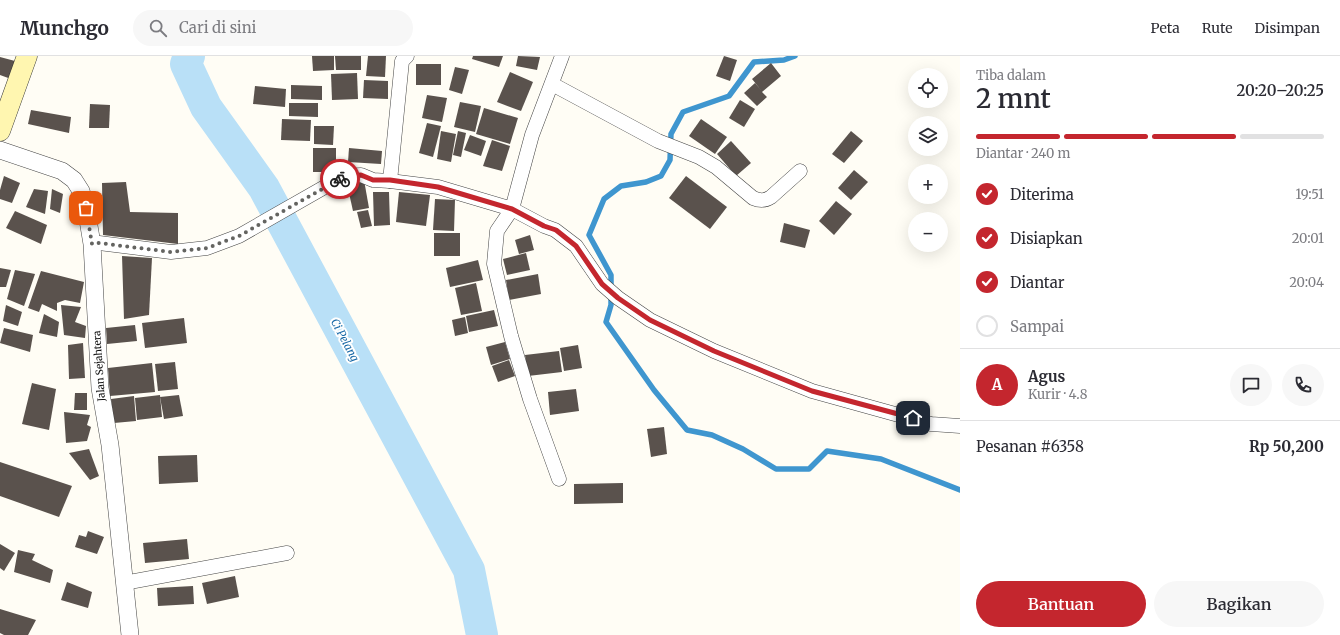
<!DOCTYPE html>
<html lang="id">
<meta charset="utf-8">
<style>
:root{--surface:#fff;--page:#f7f7f7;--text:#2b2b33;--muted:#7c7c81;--line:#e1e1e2;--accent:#c4262e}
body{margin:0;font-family:Merriweather,serif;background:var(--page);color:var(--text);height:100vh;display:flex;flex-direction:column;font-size:15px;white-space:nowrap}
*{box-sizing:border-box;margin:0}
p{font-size:13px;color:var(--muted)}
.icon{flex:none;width:22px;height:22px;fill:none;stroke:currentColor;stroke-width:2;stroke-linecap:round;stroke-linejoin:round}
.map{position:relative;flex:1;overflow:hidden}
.details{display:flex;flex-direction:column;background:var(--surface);width:380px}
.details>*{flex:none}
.controls{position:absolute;left:908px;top:12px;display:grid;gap:8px}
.controls a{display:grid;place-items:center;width:40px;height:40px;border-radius:50%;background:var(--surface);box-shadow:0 4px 16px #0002;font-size:20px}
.pin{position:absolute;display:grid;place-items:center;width:34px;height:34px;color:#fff;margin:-17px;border-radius:8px;box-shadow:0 2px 6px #0006}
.courier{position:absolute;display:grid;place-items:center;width:40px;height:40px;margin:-20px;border:3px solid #c4262e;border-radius:50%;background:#fff;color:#222;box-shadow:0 1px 5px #0007}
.overview em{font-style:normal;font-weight:600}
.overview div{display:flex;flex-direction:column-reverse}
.overview{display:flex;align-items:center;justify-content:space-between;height:68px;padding:0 16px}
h1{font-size:26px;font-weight:600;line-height:30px}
.bar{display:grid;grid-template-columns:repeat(4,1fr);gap:6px 4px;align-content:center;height:48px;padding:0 16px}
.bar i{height:5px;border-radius:3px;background:var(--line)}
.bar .on{background:var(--accent)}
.bar p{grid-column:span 4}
.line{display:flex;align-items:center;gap:10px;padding:0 16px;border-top:1px solid var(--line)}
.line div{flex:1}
.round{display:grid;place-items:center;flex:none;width:42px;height:42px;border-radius:21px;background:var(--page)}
ol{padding:0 16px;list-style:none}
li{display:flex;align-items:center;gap:12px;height:44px}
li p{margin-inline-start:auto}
li .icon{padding:4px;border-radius:50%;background:var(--accent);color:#fff;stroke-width:4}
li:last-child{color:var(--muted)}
li i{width:22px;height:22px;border:2px solid var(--line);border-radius:50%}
.action{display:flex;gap:8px;margin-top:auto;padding:8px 16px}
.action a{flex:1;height:46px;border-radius:24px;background:var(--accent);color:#fff;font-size:16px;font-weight:600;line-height:46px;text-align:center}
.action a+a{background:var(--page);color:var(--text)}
header{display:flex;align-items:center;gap:24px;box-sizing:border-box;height:56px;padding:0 20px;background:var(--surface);border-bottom:1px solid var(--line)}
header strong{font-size:19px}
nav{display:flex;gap:22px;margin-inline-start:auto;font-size:14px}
.search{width:280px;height:36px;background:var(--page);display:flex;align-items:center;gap:10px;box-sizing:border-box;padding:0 14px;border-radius:22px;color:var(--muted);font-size:15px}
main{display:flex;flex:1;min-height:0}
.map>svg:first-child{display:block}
</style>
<header>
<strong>Munchgo</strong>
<div class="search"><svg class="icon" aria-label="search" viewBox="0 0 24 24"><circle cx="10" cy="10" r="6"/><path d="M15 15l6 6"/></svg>Cari di sini</div>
<nav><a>Peta</a><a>Rute</a><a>Disimpan</a></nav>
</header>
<main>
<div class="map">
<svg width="960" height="579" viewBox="0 0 960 579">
<rect width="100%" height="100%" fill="#fffdf5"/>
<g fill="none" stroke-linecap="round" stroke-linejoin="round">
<!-- stream -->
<path stroke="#3f96cf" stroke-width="5.5" d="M795,0L784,4L754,6L729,40L683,56L671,78L670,104L661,120L646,126L621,130L604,143L589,179L611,219V249L606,266L654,334L687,374L712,379L743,393L776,413H809L827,395L881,403L960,434"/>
<!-- river -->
<path stroke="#b9e0f7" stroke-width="32" d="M189,0L186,8L206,51L264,132L469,514L482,579"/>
</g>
<!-- building -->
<g fill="#5a524d">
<path d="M312,0H334V14L313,15Z"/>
<path d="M335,0H361V14H336Z"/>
<path d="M368,0H386L385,21L366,20Z"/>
<path d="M473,0H503L499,11L472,3Z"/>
<path d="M518,0L540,1L537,14L516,10Z"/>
<path d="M724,0L737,4L730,25L716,20Z"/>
<path d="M0,1L15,5L11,23L0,19Z"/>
<path d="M771,7L781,20L762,36L767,41L757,50L744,37L755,27L761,34L752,23Z"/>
<rect x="416" y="8" width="25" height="21"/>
<path d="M455,11L469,14L462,38L449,34Z"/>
<path d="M510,16L533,26L521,55L497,46Z"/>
<path d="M357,17L358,43L332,44L331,18Z"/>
<path d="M364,24L388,25V43L363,42Z"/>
<path d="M291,29L322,30V44L291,43Z"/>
<path d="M255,30L286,33L285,51L253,48Z"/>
<path d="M427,39L447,42L442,66L422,62Z"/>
<path d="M740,44L755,53L744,71L729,62Z"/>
<path d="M460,46L481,50L475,76L454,71Z"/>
<path d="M289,47H318V61L289,60Z"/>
<path d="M90,48L110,49L109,72H89Z"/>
<path d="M484,52L518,62L510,88L476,78Z"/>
<path d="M31,54L71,61L69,77L28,68Z"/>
<path d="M282,63L311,64L310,85L281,84Z"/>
<path d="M701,63L727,81L715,98L689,80Z"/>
<path d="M427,67L441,70L433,101L419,97Z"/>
<path d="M314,70H334L333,89L314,88Z"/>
<path d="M441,75L456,78L451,106L437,103Z"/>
<path d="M458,75L466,77L461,101L453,99Z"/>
<path d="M851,75L863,85L844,107L832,98Z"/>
<path d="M470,79L486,85L481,100L464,94Z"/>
<path d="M492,84L510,90L502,115L483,110Z"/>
<path d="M731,85L751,107L736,120L717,98Z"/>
<rect x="313" y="92" width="23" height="24"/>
<path d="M349,92L382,95L381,108L348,106Z"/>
<path d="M854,114L868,126L851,144L838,132Z"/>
<path d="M4,120L20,127L12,147L0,143V134Z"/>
<path d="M686,120L727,151L710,173L669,142Z"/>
<path d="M364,124L369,152L353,155L347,128Z"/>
<path d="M126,126L130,156L178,157V188L103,179L102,127Z"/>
<path d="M34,133L48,135L45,158L26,151Z"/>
<path d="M52,133L63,138L60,157L50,153Z"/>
<path d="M373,136H389L390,169L374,170Z"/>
<path d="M399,136L430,139L426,170L396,166Z"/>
<path d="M435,143L455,144L454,175L433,174Z"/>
<path d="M836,145L852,158L834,179L819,165Z"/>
<path d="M368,154L372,170L361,172L357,156Z"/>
<path d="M15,155L47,169L41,188L6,172Z"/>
<path d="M784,167L810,174L805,192L780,186Z"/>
<rect x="434" y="177" width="26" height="23"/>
<path d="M530,179L534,194L519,198L515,184Z"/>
<path d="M526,197L530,214L507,219L503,203Z"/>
<path d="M122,200L152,202L149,259L124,263Z"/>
<path d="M478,204L483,224L450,231L446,212Z"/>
<path d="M0,212L11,214L6,231H0Z"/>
<path d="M15,214L35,218L24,250L7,243Z"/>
<path d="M41,215L84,226L80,247L65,244L57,247V255L42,248L39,256L28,252Z"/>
<path d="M538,218L541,238L509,244L506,224Z"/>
<path d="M476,227L482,255L461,259L455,232Z"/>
<path d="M6,249L22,256L18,270L3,265Z"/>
<path d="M61,249L81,251L75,266L86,270L85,282L64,279Z"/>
<path d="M494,254L498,270L469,276L466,260Z"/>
<path d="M44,258L59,266L57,281L39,277Z"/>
<path d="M465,261L468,277L455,280L452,264Z"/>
<path d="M184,262L187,287L145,292L142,267Z"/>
<path d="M135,269L137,285L107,288L106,272Z"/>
<path d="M4,272L33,279L30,296L0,287Z"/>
<path d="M505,286L510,303L491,309L486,291Z"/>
<path d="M83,287L85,322L69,323L68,289Z"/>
<path d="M578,289L582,312L564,315L560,292Z"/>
<path d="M559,295L562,316L528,320L525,299Z"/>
<path d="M509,304L515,320L498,326L492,310Z"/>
<path d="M175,306L178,333L158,335L155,308Z"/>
<path d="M152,307L155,336L110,340L108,312Z"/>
<path d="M32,327L56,333L49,374L22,368Z"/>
<path d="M576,333L579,355L550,359L548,336Z"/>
<path d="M75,337H87V354H74Z"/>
<path d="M160,339L162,361L137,364L135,342Z"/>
<path d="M179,339L183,360L164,363L160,341Z"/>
<path d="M134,340L136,365L114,367L111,343Z"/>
<path d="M64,356L90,359L87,369L91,371L87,385L66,387Z"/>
<path d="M664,371L667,398L651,401L647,373Z"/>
<path d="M89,393L99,420L90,424L69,397Z"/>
<path d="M197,399L198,426L159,428L158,400Z"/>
<path d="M0,406L72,430L59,461L0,440Z"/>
<path d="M623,427V447L574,448V428Z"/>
<path d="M88,475L104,481L97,498L75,491L79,479L86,481Z"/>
<path d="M187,483L189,503L145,507L143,487Z"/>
<path d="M0,488L15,497L4,515L0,512Z"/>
<path d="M18,494L35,498L32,504L53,514L50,527L14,516Z"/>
<path d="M235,520L239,541L207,548L202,527Z"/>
<path d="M67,526L92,536L88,552L61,544Z"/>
<path d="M193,530L194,548L158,550L157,532Z"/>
<path d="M0,553L36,564L28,579H4L0,577Z"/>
</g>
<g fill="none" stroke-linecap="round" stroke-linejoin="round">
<!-- minor casing -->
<g stroke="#444" stroke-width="15">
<g id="minor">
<path d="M552,28L658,85L699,101L716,111L753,142C760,145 765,145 771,141L800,115"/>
<path d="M390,125L402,5L407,0"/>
<path d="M92,188L99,187L171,196L207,192L239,180L344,120L361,119L373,124L390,125L438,131L512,153L532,79L562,0"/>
<path d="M559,423L530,343L511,280L494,208L497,175L512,153L544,170L555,174L576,190L602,228L618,242L650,264L714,295L812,335L931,368L960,370"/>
<path d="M124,527L287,497"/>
</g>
</g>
<!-- tertiary casing -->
<g stroke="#444" stroke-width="18">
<path id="tertiary" d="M0,94L62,115L74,124L81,135L86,152L92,188L100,332L110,389L130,579"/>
</g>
<!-- secondary casing -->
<g stroke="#333" stroke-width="21">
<path id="secondary" d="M0,75L27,0"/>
</g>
<!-- minor -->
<use href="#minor" stroke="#fff" stroke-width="14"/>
<!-- tertiary -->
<use href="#tertiary" stroke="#fff" stroke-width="17"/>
<!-- secondary -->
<use href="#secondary" stroke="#fff6b0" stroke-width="20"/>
</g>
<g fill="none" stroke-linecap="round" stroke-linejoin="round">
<!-- done -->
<path stroke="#646461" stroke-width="4" stroke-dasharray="0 7.2" d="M86,152L92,188L99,187L171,196L207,192L239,180L340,123"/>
<!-- route -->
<path stroke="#c4262e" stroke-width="5" d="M340,123L344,120L361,119L373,124H390L438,131L512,153L544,170L556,174L576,190L602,228L618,242L650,264L714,295L812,335L913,362"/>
</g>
<g text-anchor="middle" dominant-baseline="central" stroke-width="4" stroke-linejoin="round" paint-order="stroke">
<!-- street labels -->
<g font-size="10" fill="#111" stroke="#fff">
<text transform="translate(99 310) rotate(-94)">Jalan Sejahtera</text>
</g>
<!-- water labels -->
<g font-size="11" font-style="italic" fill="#1768a6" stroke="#fff">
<text transform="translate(345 284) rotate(62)">Ci Pelang</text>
</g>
</g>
</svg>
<div class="controls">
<a><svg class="icon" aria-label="locate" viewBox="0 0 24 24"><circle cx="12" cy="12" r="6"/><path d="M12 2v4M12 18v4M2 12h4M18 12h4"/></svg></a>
<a><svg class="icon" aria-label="layers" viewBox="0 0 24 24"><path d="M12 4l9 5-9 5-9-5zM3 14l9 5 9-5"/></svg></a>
<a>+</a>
<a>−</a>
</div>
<div class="pin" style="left:86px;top:152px;background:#ea580c"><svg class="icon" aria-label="bag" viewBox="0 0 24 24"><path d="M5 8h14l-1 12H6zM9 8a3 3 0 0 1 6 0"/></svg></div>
<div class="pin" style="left:913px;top:362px;background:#1f2937"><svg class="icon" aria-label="home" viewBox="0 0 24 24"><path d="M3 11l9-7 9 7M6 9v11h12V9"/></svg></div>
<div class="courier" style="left:340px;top:123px"><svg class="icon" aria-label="bike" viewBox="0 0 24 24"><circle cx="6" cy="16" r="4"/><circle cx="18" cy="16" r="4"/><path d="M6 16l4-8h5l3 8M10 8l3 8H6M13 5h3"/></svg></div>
</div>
<section class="details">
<div class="overview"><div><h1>2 mnt</h1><p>Tiba dalam</p></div><em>20:20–20:25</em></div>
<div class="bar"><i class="on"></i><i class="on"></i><i class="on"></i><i></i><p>Diantar · 240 m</p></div>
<ol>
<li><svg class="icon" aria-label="check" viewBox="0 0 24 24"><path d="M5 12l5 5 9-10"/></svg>Diterima<p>19:51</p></li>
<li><svg class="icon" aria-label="check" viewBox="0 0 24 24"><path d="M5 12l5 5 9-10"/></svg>Disiapkan<p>20:01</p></li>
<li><svg class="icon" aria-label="check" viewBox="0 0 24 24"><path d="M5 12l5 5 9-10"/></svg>Diantar<p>20:04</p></li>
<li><i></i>Sampai</li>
</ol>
<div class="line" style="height:72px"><b class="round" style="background:var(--accent);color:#fff">A</b><div><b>Agus</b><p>Kurir · 4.8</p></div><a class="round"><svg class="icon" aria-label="chat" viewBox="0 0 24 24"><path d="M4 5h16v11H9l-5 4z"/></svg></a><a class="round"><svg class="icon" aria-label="phone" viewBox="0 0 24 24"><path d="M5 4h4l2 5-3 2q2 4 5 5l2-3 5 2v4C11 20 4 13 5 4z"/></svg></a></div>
<div class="line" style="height:52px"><div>Pesanan #6358</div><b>Rp 50,200</b></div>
<div class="action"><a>Bantuan</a><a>Bagikan</a></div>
</section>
</main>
